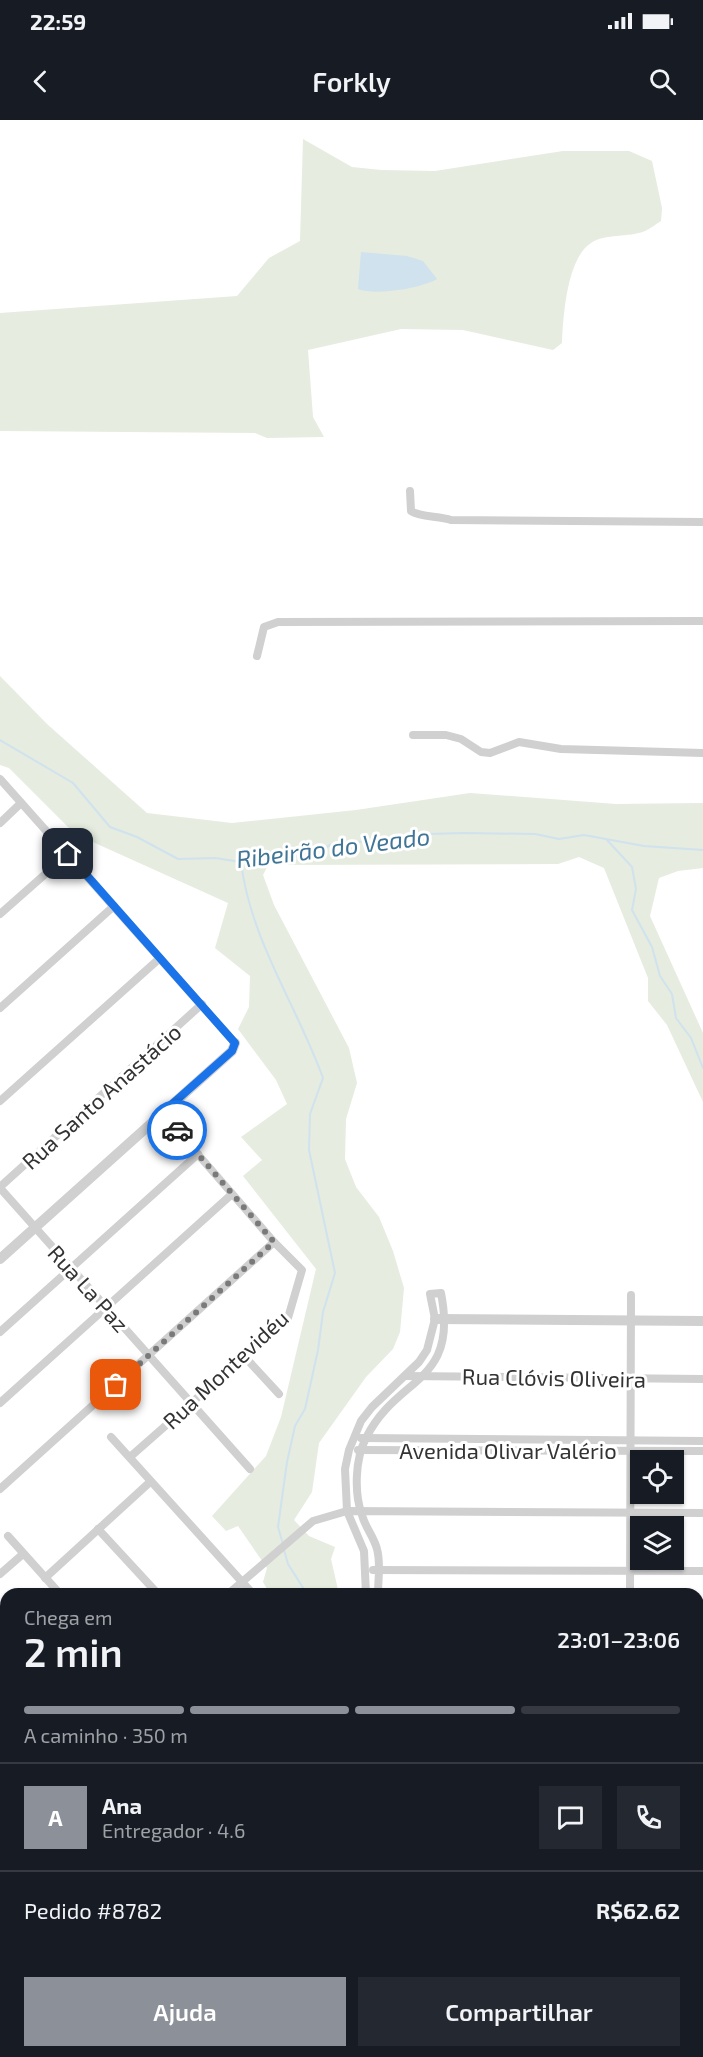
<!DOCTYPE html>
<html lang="pt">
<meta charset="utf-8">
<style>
:root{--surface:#171b24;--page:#242831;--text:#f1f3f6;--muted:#9ea1a6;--line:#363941;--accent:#8c9099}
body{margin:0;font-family:"Exo 2",sans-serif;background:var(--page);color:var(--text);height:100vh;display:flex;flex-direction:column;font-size:22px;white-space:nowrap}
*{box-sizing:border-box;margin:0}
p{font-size:20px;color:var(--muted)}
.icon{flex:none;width:33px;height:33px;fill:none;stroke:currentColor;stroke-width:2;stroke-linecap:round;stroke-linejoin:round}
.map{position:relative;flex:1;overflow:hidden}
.panel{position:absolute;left:0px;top:1468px;width:704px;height:470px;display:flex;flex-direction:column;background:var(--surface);border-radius:18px 18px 0 0;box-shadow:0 2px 4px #0004}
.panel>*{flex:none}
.fabs{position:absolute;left:630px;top:1330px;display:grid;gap:12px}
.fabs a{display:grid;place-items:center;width:54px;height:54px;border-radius:0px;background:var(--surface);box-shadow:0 2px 4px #0004;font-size:30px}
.pin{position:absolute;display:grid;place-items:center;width:51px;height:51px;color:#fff;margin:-26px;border-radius:12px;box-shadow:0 3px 9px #0006}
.courier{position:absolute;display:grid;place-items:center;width:60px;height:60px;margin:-30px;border:4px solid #1a73e8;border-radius:50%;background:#fff;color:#222;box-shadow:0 2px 8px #0007}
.summary em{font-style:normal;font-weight:600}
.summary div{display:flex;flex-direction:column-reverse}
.summary{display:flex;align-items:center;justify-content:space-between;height:102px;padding:0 24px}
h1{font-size:39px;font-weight:600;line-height:45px}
.bar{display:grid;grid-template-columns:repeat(4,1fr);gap:9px 6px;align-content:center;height:72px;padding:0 24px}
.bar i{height:8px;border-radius:4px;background:var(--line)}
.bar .active{background:var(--accent)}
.bar p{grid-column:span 4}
.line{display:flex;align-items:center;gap:15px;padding:0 24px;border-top:2px solid var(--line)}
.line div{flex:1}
.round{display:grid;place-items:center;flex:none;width:63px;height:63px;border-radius:0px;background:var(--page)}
.action{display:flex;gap:12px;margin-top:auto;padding:12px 24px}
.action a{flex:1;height:69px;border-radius:0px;background:var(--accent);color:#fff;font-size:24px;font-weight:600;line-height:69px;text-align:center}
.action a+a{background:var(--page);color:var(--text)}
.status{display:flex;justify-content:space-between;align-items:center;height:42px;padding:0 30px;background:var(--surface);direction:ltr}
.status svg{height:16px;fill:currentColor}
header{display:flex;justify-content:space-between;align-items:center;height:78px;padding:0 24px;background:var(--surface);font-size:27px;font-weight:600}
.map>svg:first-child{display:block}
</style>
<div class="status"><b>22:59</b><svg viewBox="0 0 49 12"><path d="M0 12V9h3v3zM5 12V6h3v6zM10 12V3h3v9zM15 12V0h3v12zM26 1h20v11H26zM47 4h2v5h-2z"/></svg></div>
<header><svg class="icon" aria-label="back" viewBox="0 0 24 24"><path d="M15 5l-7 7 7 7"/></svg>Forkly<svg class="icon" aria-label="search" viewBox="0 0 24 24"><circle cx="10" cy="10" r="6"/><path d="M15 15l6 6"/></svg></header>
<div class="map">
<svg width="703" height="1937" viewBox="0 0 703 1937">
<rect width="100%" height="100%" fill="#fff"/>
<!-- green -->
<g fill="#e6ecdf">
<path d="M303,19L352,47L381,50L435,51L563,31H629L652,41L662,88L661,101C656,104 650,109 645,111C629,118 605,113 591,123C567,138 563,197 562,223L553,230L463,210L401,209L308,230L313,297L324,317L267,318L255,313L0,311V193L237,176L269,138L300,121Z"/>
<path d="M0,556L47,604L147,693L232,703L356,690L470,673L616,684L703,683V748L678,751L659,758L650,796L703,913V982L667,905L648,881V858L604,748L579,737L558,744L268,745L263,755L274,785L349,928L357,963L346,999L345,1039L356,1067L379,1097L393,1131L404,1168L400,1212L393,1229L366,1257L319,1323L312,1372L294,1400L309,1416L335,1427L331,1439L339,1474H270L263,1462L267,1448L238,1406L226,1411L212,1396L266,1336L281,1297L316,1149L243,1056L262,1040L241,1017L287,984L276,960L238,909L249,887L250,856L215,828L228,783L75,714L9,648L0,645Z"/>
<path d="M458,1932H607L610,1937H459Z"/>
</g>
<!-- water -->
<path fill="#cfe2ee" d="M361,132L407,136L423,141L437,159C422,168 375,176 358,169Z"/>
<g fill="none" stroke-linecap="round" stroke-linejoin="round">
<!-- stream -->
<g stroke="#cfe2ee" stroke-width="2">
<path d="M0,620L73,663L110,707L137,717L178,739L215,738L241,742L258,734L288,730H321L334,723L401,720L427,714L464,713L535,714L559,719L584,715L644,726L703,730"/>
<path d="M607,720L632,747L636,769L632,790L652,827L660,856L672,874L676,898L691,918L703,948"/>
<path d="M241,742C250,819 297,886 323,958L310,994L309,1030L335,1153L323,1192L318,1230L305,1289L295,1306L287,1342L278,1407L283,1424"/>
<path d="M284,1430L288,1444L307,1474"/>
<path d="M503,1932L507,1937"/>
</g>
<!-- minor -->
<g stroke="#d0d0d0" stroke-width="8">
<path d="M410,371L411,391C419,397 439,396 451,400L703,402"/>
<path d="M257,536L264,507L278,502L703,501"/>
<path d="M413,615H446L461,619L481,632L490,633L519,622L561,629L703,633"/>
<path d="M0,659L235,923"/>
<path d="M0,703L21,683"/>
<path d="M0,794L68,734"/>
<path d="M0,888L114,786"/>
<path d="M0,981L160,838"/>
<path d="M0,1067L202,884"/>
<path d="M0,1068L250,1349"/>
<path d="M0,1212L198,1034"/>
<path d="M244,1236L279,1274"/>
<path d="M405,1256L703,1259"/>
<path d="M0,1283L232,1074"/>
<path d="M111,1317L253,1474"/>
<path d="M361,1318L703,1321"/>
<path d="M358,1330L703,1331"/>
<path d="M130,1337L288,1198L302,1150L274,1122L162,993"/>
<path d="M0,1369L274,1122"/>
<path d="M98,1409L158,1474"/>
<path d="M8,1416L60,1474"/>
<path d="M373,1450L703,1451"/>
<path d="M0,1454L23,1434"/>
<path d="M45,1458L150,1362"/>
<path d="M228,1474L313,1401L347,1391L703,1393"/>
<path d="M366,1474L364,1431L347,1391L345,1349L349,1330L361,1301L372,1287L419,1242L427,1230L435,1199L430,1174L441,1173C459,1265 397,1255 366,1318C355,1339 354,1373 362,1395C365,1407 374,1417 377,1429C381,1443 378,1460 378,1474"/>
<path d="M630,1474L631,1175"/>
<path d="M698,1510H703"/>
<path d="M0,1515L6,1522"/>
<path d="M698,1568H703"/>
<path d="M698,1627H703"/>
<path d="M0,1679L6,1673"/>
<path d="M698,1685H703"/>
<path d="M698,1744H703"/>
<path d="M698,1798H703"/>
<path d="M698,1850H703"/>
<path d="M0,1854L6,1872"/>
<path d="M698,1905H703"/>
<path d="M26,1932L27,1937"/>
<path d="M201,1932L203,1937"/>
<path d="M253,1932L255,1937"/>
<path d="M453,1932L454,1937"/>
<path d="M618,1932L621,1937"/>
<path d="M366,1937L369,1932"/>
<path d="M422,1937L425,1932"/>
<path d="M659,1937V1932"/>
</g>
<!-- tertiary -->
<g stroke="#d0d0d0" stroke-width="10">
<path d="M0,1139L232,931L235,923"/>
<path d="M435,1199L703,1201"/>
<path d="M0,1624L6,1627"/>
<path d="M127,1932L129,1937"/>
<path d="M268,1937L314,1932"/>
</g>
</g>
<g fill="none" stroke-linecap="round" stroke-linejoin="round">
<!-- done -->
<path stroke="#7a7a7a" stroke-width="6" stroke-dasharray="0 10.8" d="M116,1265L274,1122L177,1010"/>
<!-- route -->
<path stroke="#1a73e8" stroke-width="8" d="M68,734L235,923L232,931L162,993L177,1010"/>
</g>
<g text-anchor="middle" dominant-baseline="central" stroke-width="6" stroke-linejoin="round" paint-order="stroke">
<!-- street labels -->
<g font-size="22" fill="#333" stroke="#fff">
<text transform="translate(101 976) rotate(-42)">Rua Santo Anastácio</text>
<text transform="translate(89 1168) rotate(48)">Rua La Paz</text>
<text transform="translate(225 1249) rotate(-43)">Rua Montevidéu</text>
<text transform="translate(554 1257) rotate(1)">Rua Clóvis Oliveira</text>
<text x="508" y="1330">Avenida Olivar Valério</text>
</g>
<!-- water labels -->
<g font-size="24" font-style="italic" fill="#3f7597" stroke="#fff">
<text transform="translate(333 727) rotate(-7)">Ribeirão do Veado</text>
</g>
</g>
</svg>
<div class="fabs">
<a><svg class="icon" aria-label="locate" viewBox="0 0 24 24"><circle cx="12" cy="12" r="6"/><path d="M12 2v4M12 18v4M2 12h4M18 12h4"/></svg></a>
<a><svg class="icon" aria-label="layers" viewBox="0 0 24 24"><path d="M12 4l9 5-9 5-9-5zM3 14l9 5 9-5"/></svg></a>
</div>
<div class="pin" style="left:116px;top:1265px;background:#ea580c"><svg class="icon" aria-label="bag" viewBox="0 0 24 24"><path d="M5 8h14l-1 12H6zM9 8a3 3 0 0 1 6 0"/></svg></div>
<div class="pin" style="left:68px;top:734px;background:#1f2937"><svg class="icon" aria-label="home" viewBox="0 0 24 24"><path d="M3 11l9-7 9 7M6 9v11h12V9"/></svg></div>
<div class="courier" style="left:177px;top:1010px"><svg class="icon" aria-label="car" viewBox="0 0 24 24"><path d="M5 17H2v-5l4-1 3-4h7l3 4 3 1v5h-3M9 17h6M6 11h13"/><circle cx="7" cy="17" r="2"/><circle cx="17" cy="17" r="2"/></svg></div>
<section class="panel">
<div class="summary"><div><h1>2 min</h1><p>Chega em</p></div><em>23:01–23:06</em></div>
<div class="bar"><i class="active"></i><i class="active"></i><i class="active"></i><i></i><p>A caminho · 350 m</p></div>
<div class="line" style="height:108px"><b class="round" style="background:var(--accent);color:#fff">A</b><div><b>Ana</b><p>Entregador · 4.6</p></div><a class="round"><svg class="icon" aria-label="chat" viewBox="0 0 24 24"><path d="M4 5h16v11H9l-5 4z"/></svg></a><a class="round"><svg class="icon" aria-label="phone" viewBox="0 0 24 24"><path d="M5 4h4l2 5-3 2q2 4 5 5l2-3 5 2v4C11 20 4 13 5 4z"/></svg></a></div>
<div class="line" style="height:78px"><div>Pedido #8782</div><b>R$62.62</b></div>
<div class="action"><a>Ajuda</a><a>Compartilhar</a></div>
</section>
</div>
